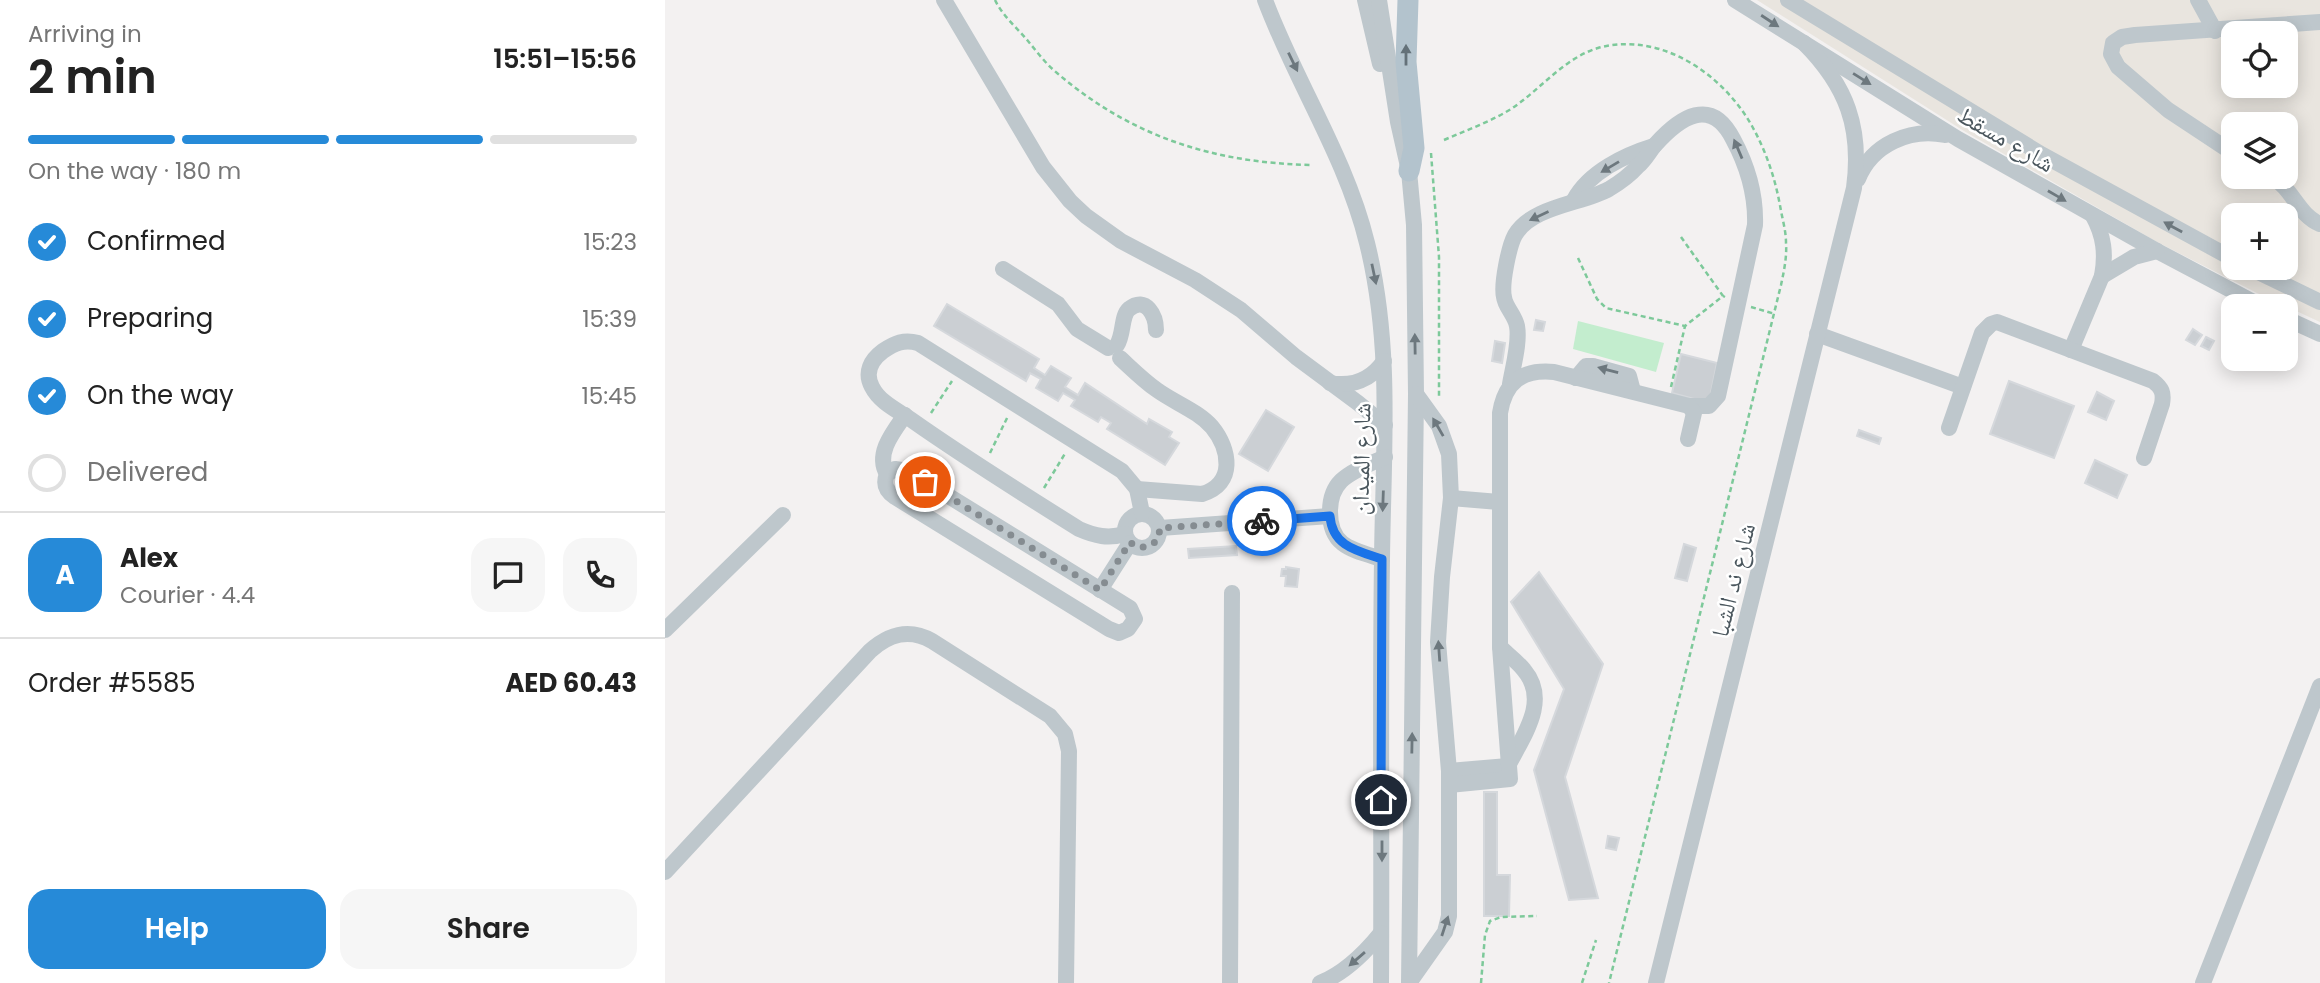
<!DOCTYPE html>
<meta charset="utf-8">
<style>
:root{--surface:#fff;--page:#f6f6f6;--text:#222;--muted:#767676;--line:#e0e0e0;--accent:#268ad8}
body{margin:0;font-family:Poppins,"Noto Naskh Arabic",sans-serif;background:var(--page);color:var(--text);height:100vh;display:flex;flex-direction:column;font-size:26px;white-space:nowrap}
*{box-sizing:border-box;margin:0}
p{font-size:23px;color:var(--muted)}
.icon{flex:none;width:38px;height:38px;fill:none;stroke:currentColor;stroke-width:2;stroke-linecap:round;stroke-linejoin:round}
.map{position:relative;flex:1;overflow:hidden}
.details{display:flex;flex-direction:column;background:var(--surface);width:665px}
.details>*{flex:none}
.controls{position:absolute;left:1556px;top:21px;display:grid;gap:14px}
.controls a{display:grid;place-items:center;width:77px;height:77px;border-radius:14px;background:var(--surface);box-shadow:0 4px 18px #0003;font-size:35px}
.pin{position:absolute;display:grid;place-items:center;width:60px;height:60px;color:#fff;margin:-30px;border:4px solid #fff;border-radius:50%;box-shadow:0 2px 7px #0007}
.courier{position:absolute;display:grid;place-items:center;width:70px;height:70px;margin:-35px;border:5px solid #1a73e8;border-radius:50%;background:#fff;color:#222;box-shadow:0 2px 9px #0007}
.head em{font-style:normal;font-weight:600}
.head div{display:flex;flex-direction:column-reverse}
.head{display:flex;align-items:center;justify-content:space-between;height:119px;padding:0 28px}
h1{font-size:46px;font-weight:600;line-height:52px}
.bar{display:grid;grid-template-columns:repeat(4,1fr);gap:10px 7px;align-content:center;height:84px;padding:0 28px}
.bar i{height:9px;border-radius:5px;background:var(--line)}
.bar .current{background:var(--accent)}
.bar p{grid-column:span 4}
.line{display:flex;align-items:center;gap:18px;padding:0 28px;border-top:2px solid var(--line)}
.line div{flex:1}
.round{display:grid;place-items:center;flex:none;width:74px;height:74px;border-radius:21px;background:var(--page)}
ol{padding:0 28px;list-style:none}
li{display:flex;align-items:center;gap:21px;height:77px}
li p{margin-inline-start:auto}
li .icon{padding:7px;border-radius:50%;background:var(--accent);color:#fff;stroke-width:4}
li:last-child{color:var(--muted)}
li i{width:38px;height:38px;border:4px solid var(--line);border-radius:50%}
.cta{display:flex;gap:14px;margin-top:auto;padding:14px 28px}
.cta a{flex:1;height:80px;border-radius:21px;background:var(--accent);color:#fff;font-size:28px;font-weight:600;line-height:80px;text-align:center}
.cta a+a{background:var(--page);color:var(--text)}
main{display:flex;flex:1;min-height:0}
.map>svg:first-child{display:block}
</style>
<main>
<section class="details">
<div class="head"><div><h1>2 min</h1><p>Arriving in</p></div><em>15:51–15:56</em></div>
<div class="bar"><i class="current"></i><i class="current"></i><i class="current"></i><i></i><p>On the way · 180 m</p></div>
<ol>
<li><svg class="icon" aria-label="check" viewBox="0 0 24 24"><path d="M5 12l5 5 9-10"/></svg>Confirmed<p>15:23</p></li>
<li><svg class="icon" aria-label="check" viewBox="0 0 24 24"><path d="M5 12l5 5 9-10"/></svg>Preparing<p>15:39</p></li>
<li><svg class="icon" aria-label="check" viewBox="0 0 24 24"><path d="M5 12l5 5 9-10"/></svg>On the way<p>15:45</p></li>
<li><i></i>Delivered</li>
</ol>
<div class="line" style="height:126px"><b class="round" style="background:var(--accent);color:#fff">A</b><div><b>Alex</b><p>Courier · 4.4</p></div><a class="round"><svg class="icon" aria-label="chat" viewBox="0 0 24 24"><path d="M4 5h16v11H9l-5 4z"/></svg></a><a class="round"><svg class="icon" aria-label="phone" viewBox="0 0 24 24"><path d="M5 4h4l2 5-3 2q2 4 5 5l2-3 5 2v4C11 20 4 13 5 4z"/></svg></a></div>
<div class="line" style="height:91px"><div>Order #5585</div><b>AED 60.43</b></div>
<div class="cta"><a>Help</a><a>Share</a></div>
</section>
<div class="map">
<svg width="1655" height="983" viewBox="0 0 1655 983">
<rect width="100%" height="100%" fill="#f3f1f1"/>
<!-- commercial -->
<path fill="#e9e5df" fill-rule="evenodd" d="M1092,0H1655V322L1592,293L1492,242L1299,131ZM1568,33H1620V86H1568ZM1568,124H1620V177H1568ZM1568,215H1620V268H1568Z"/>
<!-- green -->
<path fill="#c3edce" d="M913,321L999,343L991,372L908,349Z"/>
<!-- building -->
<g fill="#cbcfd3" stroke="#d5d8dc" stroke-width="2">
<path d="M282,304L374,359L369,368L380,375L386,366L406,378L400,387L413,395L420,383L482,424L484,419L507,432L504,437L514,443L500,465L442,429L446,423L436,417L433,422L406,406L410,400L398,393L393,401L371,388L376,379L365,373L361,381L269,326Z"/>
<path d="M871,320L880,322L878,331L869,330Z"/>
<path d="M1528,329L1537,335L1530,345L1521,340Z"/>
<path d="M1541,337L1549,341L1544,350L1536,346Z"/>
<path d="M830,341L840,343L837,363L827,361Z"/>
<path d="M1016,354L1052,363L1044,403L1007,393Z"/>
<path d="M1344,381L1409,406L1389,458L1325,434Z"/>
<path d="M1432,392L1449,401L1441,420L1423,412Z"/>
<path d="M601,410L629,427L603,471L574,454Z"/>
<path d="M1194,430L1216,438L1214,444L1192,436Z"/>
<path d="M1430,460L1462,475L1452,498L1420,483Z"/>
<path d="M1019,544L1031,548L1022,581L1010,578Z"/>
<path d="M571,546L572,555L524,558L523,549Z"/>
<path d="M621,567L634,569L632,587L620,586L621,576H616L617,569H621Z"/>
<path d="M874,572L938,664L900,777L933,898L904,900L869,770L899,689L846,602Z"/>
<path d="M819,792H832V875H845L844,916H819Z"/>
<path d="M943,836L954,838L951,850L941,848Z"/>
</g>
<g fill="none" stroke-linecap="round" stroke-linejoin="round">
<!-- path -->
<g stroke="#7dc99a" stroke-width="2.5" stroke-dasharray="5 3.5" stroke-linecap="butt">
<path d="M330,0C337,15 352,28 363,41C372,52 381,64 392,73C467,137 549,163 647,165"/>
<path d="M779,140C802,130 825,122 846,109C875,90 899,58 933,48C995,31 1057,73 1087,126C1102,153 1111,181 1116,211C1118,221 1121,232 1121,243C1122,257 1119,271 1116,285L944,983"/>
<path d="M766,153L774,257V399"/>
<path d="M1016,237L1058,296"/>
<path d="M913,258L932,299L941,308L1020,326L1058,296L1060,297"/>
<path d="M1086,307L1110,314"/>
<path d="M1006,387L1020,326"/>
<path d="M266,413L287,381"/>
<path d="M325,453L343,416"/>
<path d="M379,488L401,452"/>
<path d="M816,983L820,935L825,921L836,917L872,916"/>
<path d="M917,983L931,940"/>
</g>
<!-- minor -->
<g stroke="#bec7cc" stroke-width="16">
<path d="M279,0L378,167L405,201L421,216L456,241L530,280L576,310L631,357L693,403L720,425"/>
<path d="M600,0C631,83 681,157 702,243C728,347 718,454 717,560C715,701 717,842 716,983"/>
<path d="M700,0L715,64"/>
<path d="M714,0L733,122L744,171L749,225L751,394L744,983"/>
<path d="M1070,0L1293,139L1492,251L1596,306"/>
<path d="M1123,0L1376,154L1568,259"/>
<path d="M1533,0L1550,31"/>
<path d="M1568,153L1503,110L1453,67L1446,54L1448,43L1457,37L1470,35L1655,22"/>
<path d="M1607,177C1628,189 1633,215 1655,224"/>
<path d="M1193,179C1207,144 1245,128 1280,135"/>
<path d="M909,200C924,172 960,155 989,146"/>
<path d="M1585,268L1655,302"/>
<path d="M338,269L393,304L412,329L443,348"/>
<path d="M1437,276L1469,257L1492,251"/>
<path d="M1620,318L1655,334"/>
<path d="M1152,334L1298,387"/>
<path d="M452,345C459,334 456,316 464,309C481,295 491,316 491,330"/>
<path d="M1406,350L1437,276C1441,254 1439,236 1428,216"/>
<path d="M455,358C467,369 479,381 492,390C510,403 533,411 547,427C565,449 571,484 537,494L472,489"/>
<path d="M911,378L921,366H928L964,376L968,391"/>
<path d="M665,383C687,387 706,380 719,361"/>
<path d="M845,384C848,366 855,343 852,326C850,315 840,307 839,297C836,284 844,246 850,235C867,206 917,204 944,189C954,183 965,175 973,166C980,160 984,152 990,145C1015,117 1046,96 1068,139C1082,165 1091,196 1090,225L1053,396L1044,406H1024"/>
<path d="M1284,428L1317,333L1326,324L1332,322L1488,381C1497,388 1499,393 1497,404L1479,458"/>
<path d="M230,469L243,471L465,608L470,619L463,629L454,633L444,629L230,497C221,491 218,484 222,474Z"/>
<path d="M222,474C210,454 228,432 240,415"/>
<path d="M786,498L834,502"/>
<circle cx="477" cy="531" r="17"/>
<path d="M495,528L665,516"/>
<path d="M460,534C443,539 430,536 414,529C358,494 302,459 248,421C234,411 215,403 207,387C199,372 206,360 218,351C230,343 239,339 253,343L457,471L472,489L477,513"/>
<path d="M717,559C688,550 665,547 665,512C665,501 668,489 676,481C688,470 705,464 720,457"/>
<path d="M435,590L465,543"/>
<path d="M0,630L118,515"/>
<path d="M784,771L843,766C858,736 885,701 859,670C852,661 842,654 835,647"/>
<path d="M784,785L845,779L835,647V413C840,382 857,369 889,372L1020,405L1024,406L1029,413L1023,439"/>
<path d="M0,872L205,651C224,634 244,628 267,641L385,716L400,734L404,751L401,983"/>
<path d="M565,983L567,593"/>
<path d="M655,983C680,973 699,954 716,933"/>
<path d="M744,983L780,932L784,916V771L773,642L777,577L786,498L784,454L774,426L751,394"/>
<path d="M991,983L1189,188C1197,128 1182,86 1139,43"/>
<path d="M1538,983L1655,686"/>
</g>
<!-- major -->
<path stroke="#b3c3cd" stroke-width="21" d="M743,0L741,62L749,148L744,171"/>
</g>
<!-- one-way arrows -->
<defs><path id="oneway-solid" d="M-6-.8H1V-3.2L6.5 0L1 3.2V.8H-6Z" transform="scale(1.75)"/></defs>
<g fill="#6d787e">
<use href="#oneway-solid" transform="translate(1105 21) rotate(33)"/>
<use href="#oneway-solid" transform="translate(628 62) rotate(64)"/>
<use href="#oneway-solid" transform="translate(1197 79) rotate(32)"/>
<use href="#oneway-solid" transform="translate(1073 149) rotate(-113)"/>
<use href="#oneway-solid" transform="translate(945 167) rotate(149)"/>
<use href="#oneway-solid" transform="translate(1392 196) rotate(30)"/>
<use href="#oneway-solid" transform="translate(874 216) rotate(155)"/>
<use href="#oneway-solid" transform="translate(1508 227) rotate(-151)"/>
<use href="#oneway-solid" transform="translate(709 274) rotate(78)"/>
<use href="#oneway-solid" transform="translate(750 344) rotate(-91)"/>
<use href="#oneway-solid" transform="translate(943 370) rotate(-165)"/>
<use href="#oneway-solid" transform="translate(773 427) rotate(-120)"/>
<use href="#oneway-solid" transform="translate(718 501) rotate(92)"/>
<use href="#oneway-solid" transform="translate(774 651) rotate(-94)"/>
<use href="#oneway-solid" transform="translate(747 743) rotate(-89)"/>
<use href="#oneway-solid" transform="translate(717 851) rotate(90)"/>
<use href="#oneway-solid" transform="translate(780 926) rotate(-72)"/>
<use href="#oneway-solid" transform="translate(692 959) rotate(139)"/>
</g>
<use fill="#647179" href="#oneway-solid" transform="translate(741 55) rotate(-90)"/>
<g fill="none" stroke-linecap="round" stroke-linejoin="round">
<!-- done -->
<path stroke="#858c91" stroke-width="7" stroke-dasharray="0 12.6" d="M260,482L435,590L465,542L471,547H483L493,540L495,528L597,521"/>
<!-- route -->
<path stroke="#1a73e8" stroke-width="9" d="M597,521L665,516C667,546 692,551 717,559L716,800"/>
</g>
<g text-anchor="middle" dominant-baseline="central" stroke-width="5" stroke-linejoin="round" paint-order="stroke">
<!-- street labels -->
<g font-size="24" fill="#4a565d" stroke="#fff">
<text transform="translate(1341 139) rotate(30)">شارع مسقط</text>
<text transform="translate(696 459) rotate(-89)">شارع الميدان</text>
<text transform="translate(1068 580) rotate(-76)">شارع ند الشبا</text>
</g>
</g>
</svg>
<div class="controls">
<a><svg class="icon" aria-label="locate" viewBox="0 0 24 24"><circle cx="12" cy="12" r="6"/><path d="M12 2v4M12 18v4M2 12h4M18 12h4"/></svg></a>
<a><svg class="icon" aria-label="layers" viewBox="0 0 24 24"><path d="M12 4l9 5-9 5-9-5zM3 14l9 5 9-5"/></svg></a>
<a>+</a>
<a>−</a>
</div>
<div class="pin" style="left:260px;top:482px;background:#ea580c"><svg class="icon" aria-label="bag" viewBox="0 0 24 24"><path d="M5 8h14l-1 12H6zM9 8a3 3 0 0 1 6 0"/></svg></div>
<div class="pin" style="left:716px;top:800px;background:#1f2937"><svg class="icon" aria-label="home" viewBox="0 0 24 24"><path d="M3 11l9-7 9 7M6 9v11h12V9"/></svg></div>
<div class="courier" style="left:597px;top:521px"><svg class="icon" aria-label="bike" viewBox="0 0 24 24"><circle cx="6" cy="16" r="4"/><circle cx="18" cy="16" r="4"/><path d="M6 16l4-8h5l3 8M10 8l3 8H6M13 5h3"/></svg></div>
</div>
</main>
